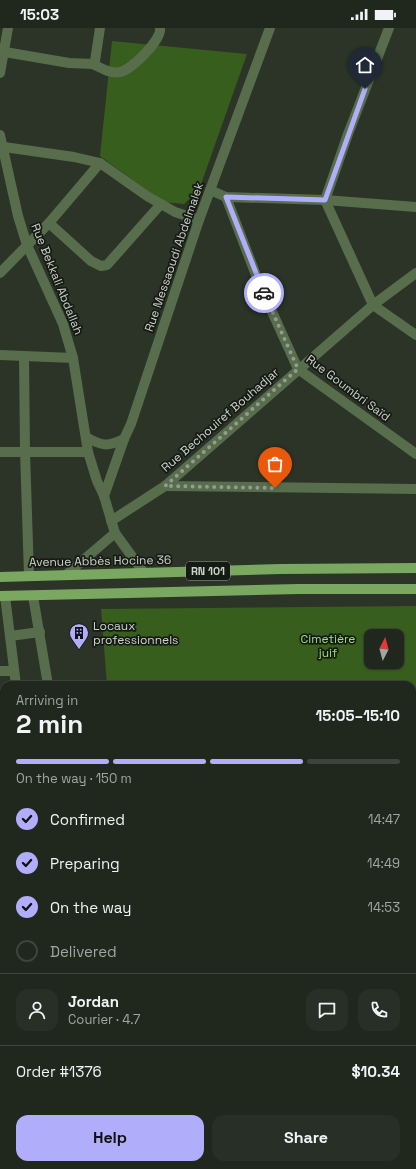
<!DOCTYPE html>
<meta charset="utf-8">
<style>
:root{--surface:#20271d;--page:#282f26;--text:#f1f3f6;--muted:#a2a5a4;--line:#3d443b;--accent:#b0aefa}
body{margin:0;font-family:"Space Grotesk",sans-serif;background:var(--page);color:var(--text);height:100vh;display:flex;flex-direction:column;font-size:15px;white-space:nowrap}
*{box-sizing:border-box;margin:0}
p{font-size:13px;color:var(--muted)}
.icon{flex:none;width:22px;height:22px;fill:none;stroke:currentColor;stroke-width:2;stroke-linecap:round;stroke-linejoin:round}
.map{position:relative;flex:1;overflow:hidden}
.details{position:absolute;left:0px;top:653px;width:416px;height:488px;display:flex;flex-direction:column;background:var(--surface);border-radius:12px 12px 0 0;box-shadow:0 1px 3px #0004,0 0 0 1px var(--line)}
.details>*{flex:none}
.needle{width:26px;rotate:6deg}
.controls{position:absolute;left:364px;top:601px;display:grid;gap:8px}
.controls a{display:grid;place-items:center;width:40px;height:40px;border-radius:8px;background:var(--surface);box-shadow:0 1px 3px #0004,0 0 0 1px var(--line);font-size:20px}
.pin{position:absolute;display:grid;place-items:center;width:34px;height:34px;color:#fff;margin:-41px -17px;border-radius:50% 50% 50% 0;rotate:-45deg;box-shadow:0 0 4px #0007}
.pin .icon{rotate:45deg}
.courier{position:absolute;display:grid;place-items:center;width:40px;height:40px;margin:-20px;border:3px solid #b0aefa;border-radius:50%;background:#fff;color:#222;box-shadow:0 1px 5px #0007}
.summary em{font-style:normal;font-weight:600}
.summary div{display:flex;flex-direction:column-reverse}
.summary{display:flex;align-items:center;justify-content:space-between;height:68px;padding:0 16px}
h1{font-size:26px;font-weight:600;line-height:30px}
.bar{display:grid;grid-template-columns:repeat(4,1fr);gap:6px 4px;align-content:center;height:48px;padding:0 16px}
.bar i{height:5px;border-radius:3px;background:var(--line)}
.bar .on{background:var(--accent)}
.bar p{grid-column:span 4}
.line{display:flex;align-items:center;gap:10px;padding:0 16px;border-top:1px solid var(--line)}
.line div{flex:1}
.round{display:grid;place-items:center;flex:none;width:42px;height:42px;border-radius:12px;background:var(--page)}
ol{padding:0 16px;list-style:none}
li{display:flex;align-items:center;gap:12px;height:44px}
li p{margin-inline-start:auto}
li .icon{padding:4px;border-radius:50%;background:var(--accent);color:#111;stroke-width:4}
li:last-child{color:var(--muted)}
li i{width:22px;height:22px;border:2px solid var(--line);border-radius:50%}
.action{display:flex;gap:8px;margin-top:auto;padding:8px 16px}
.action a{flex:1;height:46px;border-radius:12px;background:var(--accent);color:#111;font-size:16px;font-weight:600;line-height:46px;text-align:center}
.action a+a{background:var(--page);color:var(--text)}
.status{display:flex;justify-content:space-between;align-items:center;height:28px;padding:0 20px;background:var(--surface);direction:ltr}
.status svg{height:11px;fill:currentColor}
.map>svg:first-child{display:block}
</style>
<div class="status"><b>15:03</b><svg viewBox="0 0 49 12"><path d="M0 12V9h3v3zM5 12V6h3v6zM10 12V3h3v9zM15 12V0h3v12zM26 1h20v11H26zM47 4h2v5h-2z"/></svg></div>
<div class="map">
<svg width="416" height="1141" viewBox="0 0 416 1141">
<rect width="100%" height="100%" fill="#2b3427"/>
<!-- green -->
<g fill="#375e1c" fill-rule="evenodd">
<path d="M112,13L247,26L199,162L184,176L163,174L100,128Z"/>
<path d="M416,578V883L412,882V657H107L101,581ZM371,608H397V634H371Z"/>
<path d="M412,905L416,906V975H412Z"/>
</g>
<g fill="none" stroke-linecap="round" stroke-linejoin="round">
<!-- minor -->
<g stroke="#576d4b" stroke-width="10">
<path d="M389,0L348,106L325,172L373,277L416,307"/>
<path d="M5,24L69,35L93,36L95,33L100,0"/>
<path d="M93,36C101,40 110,46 120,44C131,42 162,12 160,0"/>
<path d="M0,45L8,0"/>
<path d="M0,107L18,188L27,217L63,296L73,330L88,424L97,453L104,468L115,505L144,545"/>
<path d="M4,119L74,129L100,135L147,168L175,184L199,192"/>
<path d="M210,162L226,169L325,172L416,179"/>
<path d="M226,169L259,255L298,341L416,426"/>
<path d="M49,195L91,233L101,238L107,237L161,176"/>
<path d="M0,245L49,195L100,135"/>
<path d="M0,327L73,330"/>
<path d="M24,329L25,423L29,548"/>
<path d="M86,409C102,418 107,419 124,411"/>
<path d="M0,424H88"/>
<path d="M165,458L416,461"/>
<path d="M104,468L124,411L131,396L199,192L270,0"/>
<path d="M111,493L165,458L373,277L416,245"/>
<path d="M67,546L115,505"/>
<path d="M5,568L16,657"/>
<path d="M33,568L48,657"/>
<path d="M10,608L40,604"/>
<path d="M0,643H14"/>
<path d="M0,716H4"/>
<path d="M0,900H4"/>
<path d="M0,960H4"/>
<path d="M0,1059H4"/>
<path d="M110,1137V1141"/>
</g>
<!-- major -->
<g stroke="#7ba861" stroke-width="10">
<path d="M0,549L281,541L416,540"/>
<path d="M0,568L299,561H416"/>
<path d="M0,1041H4"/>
<path d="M412,1050H416"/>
</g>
</g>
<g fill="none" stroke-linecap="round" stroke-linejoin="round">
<!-- done -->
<path stroke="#959b92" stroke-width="4" stroke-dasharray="0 7.2" d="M264,265L298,341L165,458L275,460"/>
<!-- route -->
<path stroke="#b0aefa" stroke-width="5" d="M264,265L226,169L325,172L365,61"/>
</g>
<!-- icons -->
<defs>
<g id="building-pin" transform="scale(1)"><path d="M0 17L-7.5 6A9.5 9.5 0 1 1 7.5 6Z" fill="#b0aefa" stroke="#161a14"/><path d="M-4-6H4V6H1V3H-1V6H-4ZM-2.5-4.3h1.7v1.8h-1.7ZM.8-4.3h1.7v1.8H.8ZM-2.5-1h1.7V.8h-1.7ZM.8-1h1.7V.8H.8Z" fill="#111"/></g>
</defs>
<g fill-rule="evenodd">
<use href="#building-pin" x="79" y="605"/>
</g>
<g text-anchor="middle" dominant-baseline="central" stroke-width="3.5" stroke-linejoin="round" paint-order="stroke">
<!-- shield labels -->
<rect fill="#161a14" stroke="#979c94" stroke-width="1" x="186" y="534" width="44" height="18" rx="3"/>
<g font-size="11" font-weight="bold" fill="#ced3cb">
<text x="208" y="543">RN 101</text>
</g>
<!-- street labels -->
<g font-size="12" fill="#ced3cb" stroke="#161a14">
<text transform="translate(174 229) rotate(-71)">Rue Messaoudi Abdelmalek</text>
<text transform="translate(57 251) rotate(68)">Rue Bekkali Abdallah</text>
<text transform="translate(348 360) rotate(37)">Rue Goumbri Saïd</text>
<text transform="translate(220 392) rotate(-41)">Rue Bechouiref Bouhadjar</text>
<text transform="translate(100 533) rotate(-1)">Avenue Abbès Hocine 36</text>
</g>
<!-- poi labels -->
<g font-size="12" fill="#ced3cb" stroke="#161a14" text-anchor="start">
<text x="93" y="598">Locaux<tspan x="93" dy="14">professionnels</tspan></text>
</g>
<!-- park labels -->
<g font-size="12" fill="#9ee375" stroke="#161a14">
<text x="328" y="611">Cimetière<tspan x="328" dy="14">juif</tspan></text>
</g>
</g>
</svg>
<div class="controls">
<a><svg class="needle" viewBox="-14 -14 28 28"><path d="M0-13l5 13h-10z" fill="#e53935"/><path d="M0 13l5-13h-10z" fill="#a2a5a4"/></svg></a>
</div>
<div class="pin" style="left:275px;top:460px;background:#ea580c"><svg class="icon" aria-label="bag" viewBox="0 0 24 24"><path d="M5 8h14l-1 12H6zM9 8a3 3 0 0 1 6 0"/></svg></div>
<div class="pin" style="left:365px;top:61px;background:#1f2937"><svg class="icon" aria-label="home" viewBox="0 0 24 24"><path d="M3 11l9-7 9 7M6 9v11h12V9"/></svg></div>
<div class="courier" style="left:264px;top:265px"><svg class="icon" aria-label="car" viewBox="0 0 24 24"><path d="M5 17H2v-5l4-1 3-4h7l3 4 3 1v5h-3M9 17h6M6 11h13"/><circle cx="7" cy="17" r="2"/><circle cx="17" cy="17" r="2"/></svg></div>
<section class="details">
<div class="summary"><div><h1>2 min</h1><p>Arriving in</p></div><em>15:05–15:10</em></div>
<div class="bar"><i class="on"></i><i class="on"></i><i class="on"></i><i></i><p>On the way · 150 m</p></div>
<ol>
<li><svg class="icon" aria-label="check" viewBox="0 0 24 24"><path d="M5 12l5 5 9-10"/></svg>Confirmed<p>14:47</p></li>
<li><svg class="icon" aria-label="check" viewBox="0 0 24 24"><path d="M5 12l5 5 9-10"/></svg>Preparing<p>14:49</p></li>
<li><svg class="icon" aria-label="check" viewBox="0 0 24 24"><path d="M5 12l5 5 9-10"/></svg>On the way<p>14:53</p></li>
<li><i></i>Delivered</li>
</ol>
<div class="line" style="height:72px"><a class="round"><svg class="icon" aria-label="person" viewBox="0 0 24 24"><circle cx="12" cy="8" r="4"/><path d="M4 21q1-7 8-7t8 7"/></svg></a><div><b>Jordan</b><p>Courier · 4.7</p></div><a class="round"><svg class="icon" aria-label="chat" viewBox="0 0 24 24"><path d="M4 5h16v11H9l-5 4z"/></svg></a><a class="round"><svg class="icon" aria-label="phone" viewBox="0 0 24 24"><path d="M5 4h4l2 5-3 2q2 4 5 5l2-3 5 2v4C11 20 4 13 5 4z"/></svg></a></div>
<div class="line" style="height:52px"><div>Order #1376</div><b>$10.34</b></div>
<div class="action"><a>Help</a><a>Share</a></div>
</section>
</div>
